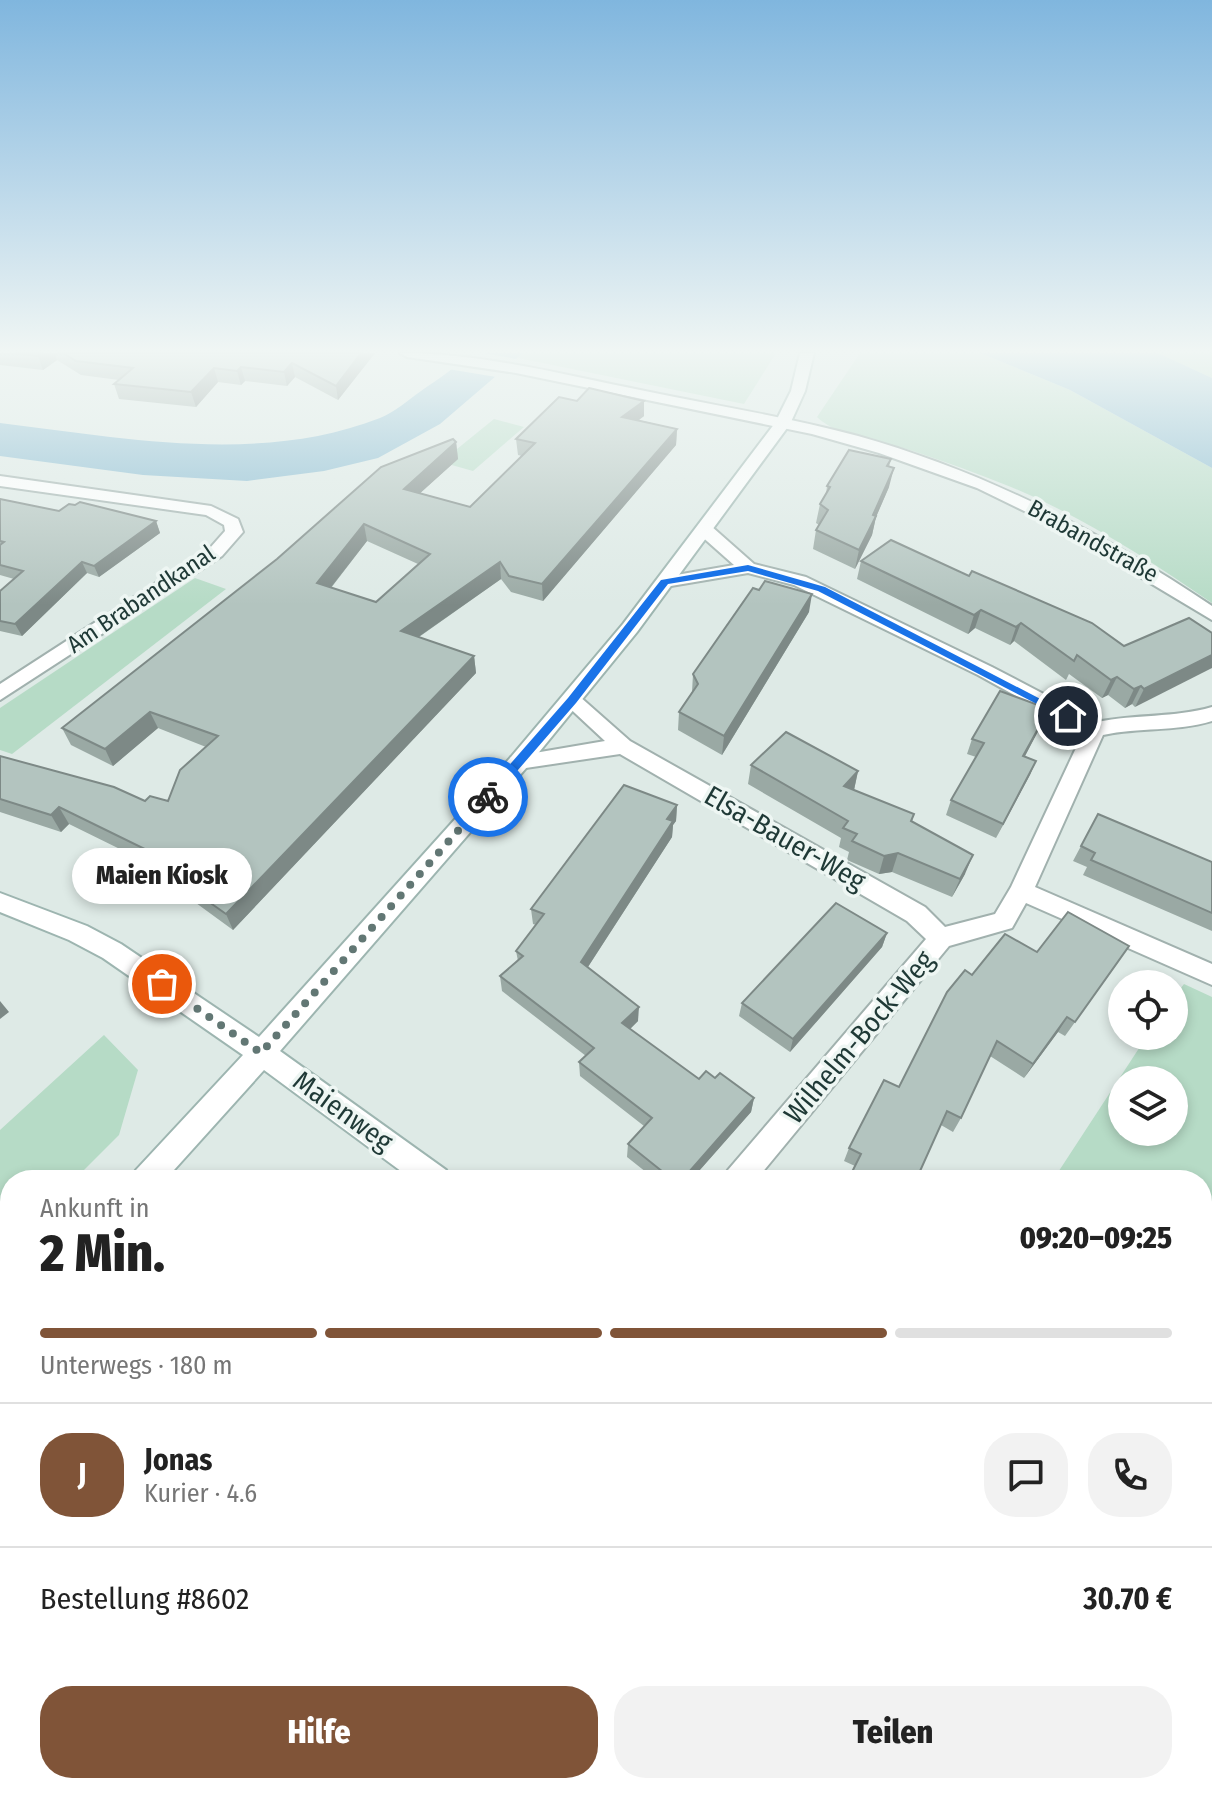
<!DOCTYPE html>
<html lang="de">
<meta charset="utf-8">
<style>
:root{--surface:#fff;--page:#f2f2f2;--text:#222;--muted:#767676;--line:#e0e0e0;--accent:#805438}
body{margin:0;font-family:"Fira Sans Condensed",sans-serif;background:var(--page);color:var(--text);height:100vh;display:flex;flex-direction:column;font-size:30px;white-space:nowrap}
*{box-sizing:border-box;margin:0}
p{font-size:26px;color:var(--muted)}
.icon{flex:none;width:44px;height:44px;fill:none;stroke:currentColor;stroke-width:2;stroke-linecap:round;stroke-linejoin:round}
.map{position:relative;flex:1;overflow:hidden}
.drawer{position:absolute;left:0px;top:1170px;width:1212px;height:624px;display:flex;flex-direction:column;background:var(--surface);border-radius:32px 32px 0 0;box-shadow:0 4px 12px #0003}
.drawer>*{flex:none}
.buttons{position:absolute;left:1108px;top:970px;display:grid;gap:16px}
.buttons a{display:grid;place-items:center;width:80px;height:80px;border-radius:50%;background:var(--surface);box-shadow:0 4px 12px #0003;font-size:40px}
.pin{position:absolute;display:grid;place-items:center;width:68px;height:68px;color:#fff;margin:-34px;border:4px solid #fff;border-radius:50%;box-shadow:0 2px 8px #0007}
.courier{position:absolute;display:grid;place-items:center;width:80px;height:80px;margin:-40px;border:6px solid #1a73e8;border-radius:50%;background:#fff;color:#222;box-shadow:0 2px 10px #0007}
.bubble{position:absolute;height:56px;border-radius:28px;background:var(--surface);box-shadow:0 4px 12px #0003;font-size:26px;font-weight:800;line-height:56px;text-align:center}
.overview em{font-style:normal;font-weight:800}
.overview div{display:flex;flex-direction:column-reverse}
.overview{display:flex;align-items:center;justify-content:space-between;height:136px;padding:0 40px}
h1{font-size:52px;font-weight:800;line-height:60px}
.bar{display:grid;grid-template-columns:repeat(4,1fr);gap:12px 8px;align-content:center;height:96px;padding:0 40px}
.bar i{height:10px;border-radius:6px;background:var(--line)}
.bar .active{background:var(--accent)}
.bar p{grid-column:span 4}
.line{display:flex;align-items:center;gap:20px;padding:0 40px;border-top:2px solid var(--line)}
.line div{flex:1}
.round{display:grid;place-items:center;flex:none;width:84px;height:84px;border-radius:32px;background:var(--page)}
.cta{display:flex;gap:16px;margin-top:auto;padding:16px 40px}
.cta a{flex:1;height:92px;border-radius:32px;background:var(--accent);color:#fff;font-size:32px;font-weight:800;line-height:92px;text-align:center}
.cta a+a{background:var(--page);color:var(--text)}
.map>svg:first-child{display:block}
</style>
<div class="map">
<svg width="1212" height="1794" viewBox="0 0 1212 1794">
<rect width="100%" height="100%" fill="#deeae6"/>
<!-- green -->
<g fill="#b6dbc6" fill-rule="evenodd">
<path d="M523,353H776L744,404L518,358Z"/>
<path d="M860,353H980L1070,390L1212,468V603C1148,559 1083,517 1011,487C979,474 946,462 913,451C883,441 840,439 817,417Z"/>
<path d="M1158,353H1212V378Z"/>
<path d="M494,419L524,427L473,471L441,462Z"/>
<path d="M195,578L226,589L12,754L0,750V708Z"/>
<path d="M1184,984L1212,997V1307L1202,1303V1180H1053L1147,1036H1174V997ZM1122,1080H1174V1132H1122Z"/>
<path d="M104,1035L138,1070L119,1135L74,1180H10V1243L0,1253V1130Z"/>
</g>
<!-- water -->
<g fill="#85b9d0">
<path d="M468,353H523L440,424L378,458L324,471L247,481L143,475L0,456V423C124,438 260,465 380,418C395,412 408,400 421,391C438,379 455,369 468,353Z"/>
<path d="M980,353H1158L1212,378V468L1070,390Z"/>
</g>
<!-- pier -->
<path fill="#deeae6" d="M463,353H483L522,360L502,378L448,369Z"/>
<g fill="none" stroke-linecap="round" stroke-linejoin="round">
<!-- street casing -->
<g stroke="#a1b1ae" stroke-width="4">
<g id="street">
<path d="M400,353C483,353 564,375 645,391C716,406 789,417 858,436C986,472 1102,532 1212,606V620L1055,526L977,488L879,453L812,434L516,373L407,357Z"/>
<path d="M0,476L211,506L238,519L243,532L222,556L0,700V684L210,548L225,531L224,525L206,515L0,486Z"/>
<path d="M705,525L711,526L754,564L806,577L992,667L1097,722C1136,714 1174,718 1212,707V721C1176,732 1139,727 1103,735L1035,887L1212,964V985L1026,903L1012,928L949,946L756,1180H723L728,1170L926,939L907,921L620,754L519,769L511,767L508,762L511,757L605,741L562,701L572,694L579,696L630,741L925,907L945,927L995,914L1011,887L1083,733L978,675L794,585L748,573L665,587L659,586L656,582L659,578L734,565L699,534L696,530Z"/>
<path d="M510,1784H552L548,1794H506Z"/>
</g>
</g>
<!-- secondary casing -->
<g stroke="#9db5b0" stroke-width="4">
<g id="secondary">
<path d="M800,353H814L805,391L790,424L637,632L527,767L280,1051L446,1170L451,1180H413L264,1070L165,1180H131L136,1170L243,1055L103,958L69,940L0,912V893L87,926L121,944L259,1037L511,757L623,624L775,423L791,391Z"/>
<path d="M10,1305V1343L0,1347V1309Z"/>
<path d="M1202,1665L1212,1669V1710L1202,1706Z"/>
</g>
</g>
<!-- street -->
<use href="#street" fill="#fff" fill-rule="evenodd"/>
<!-- secondary -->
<use href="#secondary" fill="#fff" fill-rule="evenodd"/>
</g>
<!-- wall -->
<g fill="#9aa9a4" fill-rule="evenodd">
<path d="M0,353H375L338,400L295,377L287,386L245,381L241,385L218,382L196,407L119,399L114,384L119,380L81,375L57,360L43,370L0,365Z"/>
<path d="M577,401H644V416L639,420L677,429L676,445L543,601L511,592L501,579L419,637L474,656L476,673L233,930L196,903L188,887L191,884L69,824L61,832L0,812V756L145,801H168L206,747L158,728L113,766L71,745L62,728L456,442L458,459L420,493L470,507L522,456L518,455L516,439ZM367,541L418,564L376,602L331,588Z"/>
<path d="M891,459L889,467V487L876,517L872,535L855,569L813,549L816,530L819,525L816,523L820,504L826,494L827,486Z"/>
<path d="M0,499L59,511L156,521L160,533L99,577L87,573L22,636L0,631V591L14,579L0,575Z"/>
<path d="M861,561L969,576L1124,646L1189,618L1135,707L1132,704L1125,708L1108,695L1102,698L1069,674L1066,680L1014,641L1010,645L975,628L968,634L857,579Z"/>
<path d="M809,612L722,755L678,730L679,712L692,692L693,674Z"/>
<path d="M1049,709L1025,756L1036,761L996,838L946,815L951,800L976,757L967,754L972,739Z"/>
<path d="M751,765L858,771L854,790L914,814L912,821L965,874L952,897L892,872L879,874L847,860L849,852L839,847L841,838L748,784Z"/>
<path d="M677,805L676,821L673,825L672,837L588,967L638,1021L630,1029L699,1079L715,1078L754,1098L751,1112L691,1180H656L627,1157L628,1144L644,1126L580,1076L579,1062L586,1056L502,991L500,976L518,961L516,951L536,925L533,924L531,909Z"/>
<path d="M1098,814L1212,862V931L1083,875L1087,867L1073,861Z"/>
<path d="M887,933L882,947L790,1052L739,1016L742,1003Z"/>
<path d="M1037,952L1119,961L1065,1036L1058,1032L1024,1078L990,1056L961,1118L953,1132L941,1125L855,1166L844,1161L849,1148L899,1087L972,975Z"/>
<path d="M1212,1403V1444L1208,1443Z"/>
<path d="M660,1784H669L677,1793L683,1784H813L808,1794H654Z"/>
</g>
<!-- shaded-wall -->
<g fill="#7d8986">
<path d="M41,353H54L57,360L43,370L38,356Z"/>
<path d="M361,353H375L338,400L336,386Z"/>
<path d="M292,363L295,377L287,386L284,372Z"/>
<path d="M241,367L245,381L241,385L237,371Z"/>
<path d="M214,368L218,382L196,407L191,392Z"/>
<path d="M644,401V416L621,433L622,417Z"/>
<path d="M677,429L676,445L543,601L542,584Z"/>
<path d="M456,442L458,459L407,505L404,489Z"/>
<path d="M894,468L889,487L876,517L872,535L855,569L859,550Z"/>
<path d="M156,521L160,533L99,577L94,566Z"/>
<path d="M364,524L367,541L321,600L317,583Z"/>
<path d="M82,562L87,573L22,636L15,624Z"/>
<path d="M500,562L501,579L404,647L401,631Z"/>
<path d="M812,594L809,612L722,755L724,736Z"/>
<path d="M981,610L975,628L968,634L974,615Z"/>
<path d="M1021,623L1014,641L1010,645L1016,627Z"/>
<path d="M1212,655V668L1135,707L1144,689Z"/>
<path d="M474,656L476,673L233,930L226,914Z"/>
<path d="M1117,677L1108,695L1102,698L1111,680Z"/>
<path d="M1141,686L1132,704L1125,708L1134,689Z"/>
<path d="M1049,709L1042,724L1017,771L1023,756Z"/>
<path d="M150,712L158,728L113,766L105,749Z"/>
<path d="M1036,761L1030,775L996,838L1003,824Z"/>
<path d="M858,771L854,790L844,786Z"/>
<path d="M677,805L676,821L673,825L672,837L582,976L581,962L667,819Z"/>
<path d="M59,807L69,824L61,832L51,815Z"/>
<path d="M898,853L892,872L879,874L884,856Z"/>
<path d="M973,855L965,874L952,897L960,879Z"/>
<path d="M887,933L882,947L790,1052L793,1039Z"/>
<path d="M0,1001L9,1012L0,1019Z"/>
<path d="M639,1007L638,1021L622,1037V1023Z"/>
<path d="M1067,1017L1058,1032L1024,1078L1033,1064Z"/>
<path d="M754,1098L751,1112L691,1180H682Z"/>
<path d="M10,1757V1782L0,1794V1770Z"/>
<path d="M437,1784H441L435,1794H431Z"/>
</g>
<!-- building -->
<g fill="#b3c4bf" stroke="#7d8986" stroke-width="2" fill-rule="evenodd">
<path d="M15,353H41L38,356Z"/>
<path d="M63,353H361L336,386L292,363L284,372L241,367L237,371L214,368L191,392L114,384L133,368L76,361Z"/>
<path d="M589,388L644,401L622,417L677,429L542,584L509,576L500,562L401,631L474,656L226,914L188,887L200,876L59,807L51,815L0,799V756L114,787L145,801L150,796L168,801L180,770L218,736L150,712L105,749L62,728L277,559L381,467L453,439L456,442L404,489L470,507L535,443L516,439L559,397L577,401ZM364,524L430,554L376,602L317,583Z"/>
<path d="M849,450L891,459L887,466L894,468L873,515L876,516L859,550L816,530L828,510L820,504L830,487L827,486Z"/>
<path d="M0,499L59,511L69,504L75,505L80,502L156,521L94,566L82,562L15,624L0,621V591L23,571L0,565V545L4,542L0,541Z"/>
<path d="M891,540L969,576L972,571L1092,623L1124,646L1189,618L1212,633V655L1144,689L1141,686L1134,689L1117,677L1111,680L1077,655L1074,661L1021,623L1016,627L981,610L974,615L861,561Z"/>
<path d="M765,581L812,594L724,736L679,712L698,684L693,674L753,588L759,590Z"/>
<path d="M1000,691L1049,709L1023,756L1036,761L1003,824L951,800L984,743L972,739Z"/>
<path d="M786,732L858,771L844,786L914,814L911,821L973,855L960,879L898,853L884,856L852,841L857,834L843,828L848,821L751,765Z"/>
<path d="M624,785L677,805L667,819L673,821L581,962L639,1007L622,1023L699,1079L706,1071L715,1078L720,1073L754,1098L682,1180H673L628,1144L652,1118L579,1062L594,1048L500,976L523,956L516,951L544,914L531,909Z"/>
<path d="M1098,814L1212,862V913L1091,860L1095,853L1081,846Z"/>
<path d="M836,903L887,933L793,1039L742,1003Z"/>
<path d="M1068,912L1129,946L1075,1022L1067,1017L1033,1064L997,1041L961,1118L947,1111L916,1180H848L861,1154L849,1148L884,1080L899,1087L947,992L965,970L972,975L1005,934L1037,952Z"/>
<path d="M10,1557V1757L0,1770V1568Z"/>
<path d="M312,1784H437L431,1794H305Z"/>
<path d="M662,1784H669L678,1794H656Z"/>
<path d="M686,1784H813L808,1794H680Z"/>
</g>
<!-- sky -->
<linearGradient id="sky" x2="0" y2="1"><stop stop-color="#80b6de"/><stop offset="0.58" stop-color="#f0f6f4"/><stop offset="1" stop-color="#f0f6f4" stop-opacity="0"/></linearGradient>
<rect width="1212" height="605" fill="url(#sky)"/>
<!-- route -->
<path fill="#1a73e8" d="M748,565L825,587L1073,716L1064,718L818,591L748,571L668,584L576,703L492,800H484V794L568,698L661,580Z"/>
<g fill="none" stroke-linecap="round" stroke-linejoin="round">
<!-- done -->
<path stroke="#627774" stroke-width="8" stroke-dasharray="0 14.4" d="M162,984L261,1053L488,797"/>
</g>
<g text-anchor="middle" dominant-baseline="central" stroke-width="7" stroke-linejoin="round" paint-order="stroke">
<!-- far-street labels -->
<g font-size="24" fill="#1f3936" stroke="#eef6f3">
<text transform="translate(1093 541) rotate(29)">Brabandstraße</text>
<text transform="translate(141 599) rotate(-34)">Am Brabandkanal</text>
</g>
<!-- street labels -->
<g font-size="28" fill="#1f3936" stroke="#eef6f3">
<text transform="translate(785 838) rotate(30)">Elsa-Bauer-Weg</text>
<text transform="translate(859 1037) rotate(-50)">Wilhelm-Bock-Weg</text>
<text transform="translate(343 1111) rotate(36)">Maienweg</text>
</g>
</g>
</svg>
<div class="buttons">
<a><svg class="icon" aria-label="locate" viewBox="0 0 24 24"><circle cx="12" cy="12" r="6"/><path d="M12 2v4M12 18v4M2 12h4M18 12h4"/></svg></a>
<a><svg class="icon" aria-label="layers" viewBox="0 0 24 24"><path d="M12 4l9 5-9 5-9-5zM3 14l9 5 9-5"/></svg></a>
</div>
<div class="pin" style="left:162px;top:984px;background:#ea580c"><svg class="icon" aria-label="bag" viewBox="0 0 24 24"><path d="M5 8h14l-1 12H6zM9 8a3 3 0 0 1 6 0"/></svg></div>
<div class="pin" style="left:1068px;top:716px;background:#1f2937"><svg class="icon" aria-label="home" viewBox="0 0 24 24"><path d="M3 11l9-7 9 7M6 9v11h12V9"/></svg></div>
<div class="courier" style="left:488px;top:797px"><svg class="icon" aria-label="bike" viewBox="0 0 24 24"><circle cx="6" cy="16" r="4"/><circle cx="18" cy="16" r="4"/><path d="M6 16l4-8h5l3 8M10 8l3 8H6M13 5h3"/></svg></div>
<div class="bubble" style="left:72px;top:848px;width:180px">Maien Kiosk</div>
<section class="drawer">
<div class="overview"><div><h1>2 Min.</h1><p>Ankunft in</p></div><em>09:20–09:25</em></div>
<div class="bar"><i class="active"></i><i class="active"></i><i class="active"></i><i></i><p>Unterwegs · 180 m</p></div>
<div class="line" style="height:144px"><b class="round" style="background:var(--accent);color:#fff">J</b><div><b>Jonas</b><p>Kurier · 4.6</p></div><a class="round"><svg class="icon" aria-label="chat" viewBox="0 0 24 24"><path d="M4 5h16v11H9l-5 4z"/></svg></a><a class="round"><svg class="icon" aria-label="phone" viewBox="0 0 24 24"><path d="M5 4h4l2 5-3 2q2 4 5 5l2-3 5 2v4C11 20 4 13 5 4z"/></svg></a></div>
<div class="line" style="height:104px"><div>Bestellung #8602</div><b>30.70 €</b></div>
<div class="cta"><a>Hilfe</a><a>Teilen</a></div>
</section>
</div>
